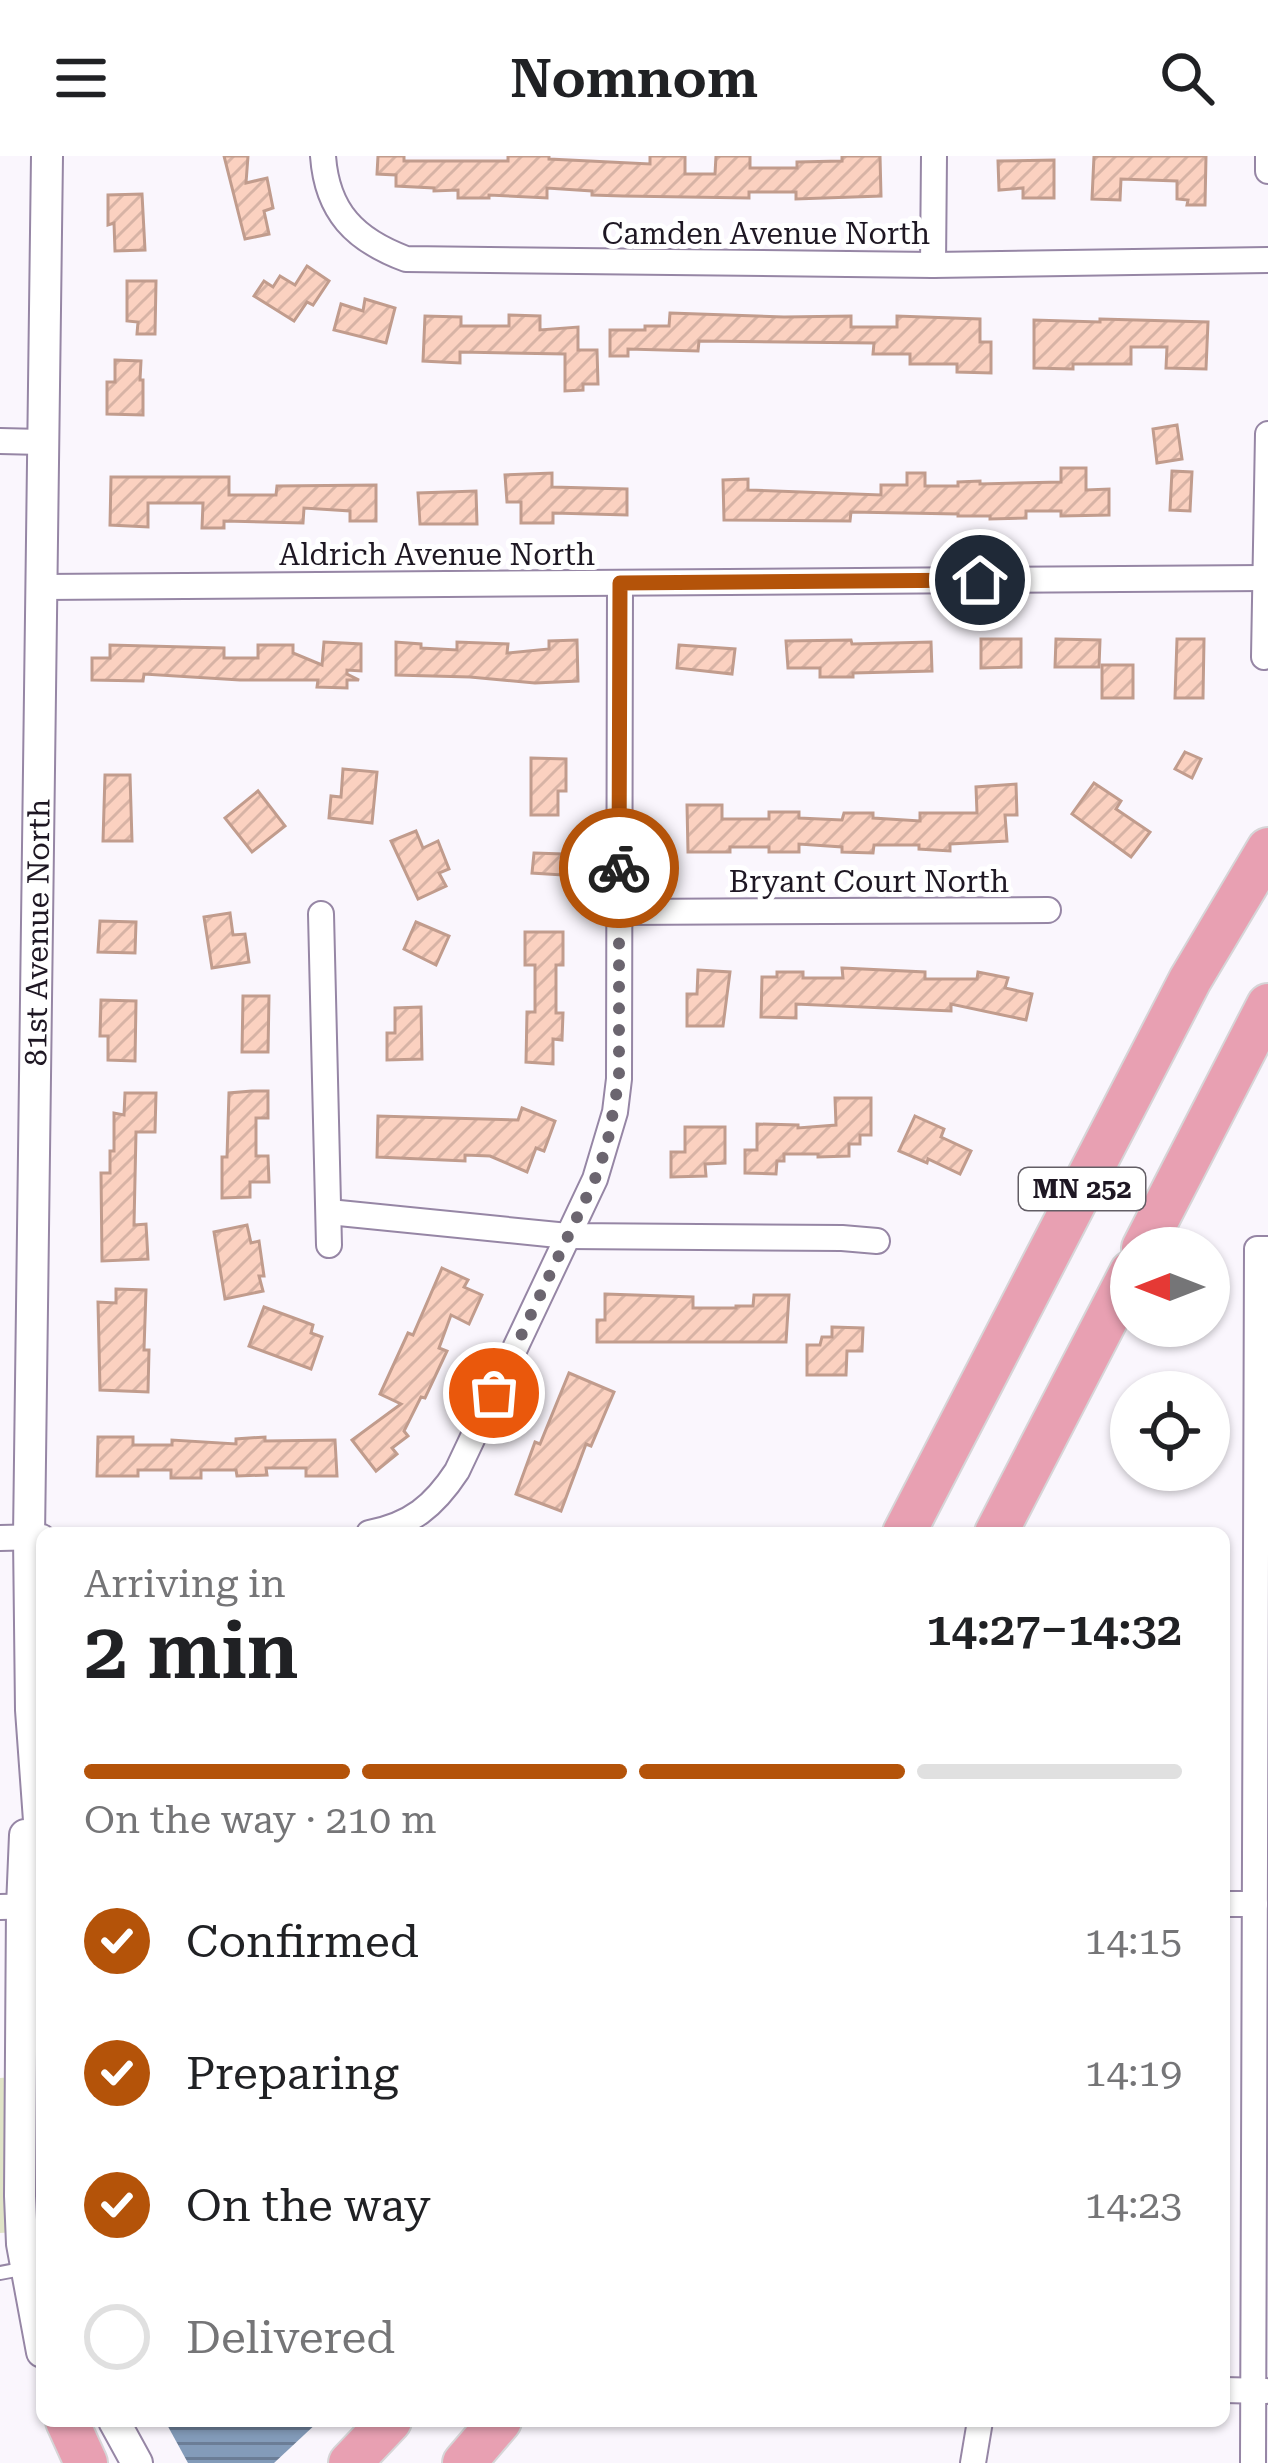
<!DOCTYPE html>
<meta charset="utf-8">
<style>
:root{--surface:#fff;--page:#f6f6f6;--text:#202124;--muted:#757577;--line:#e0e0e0;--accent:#b45309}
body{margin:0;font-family:"Roboto Serif",serif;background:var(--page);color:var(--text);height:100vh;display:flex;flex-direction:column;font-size:45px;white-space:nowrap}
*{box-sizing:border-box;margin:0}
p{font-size:39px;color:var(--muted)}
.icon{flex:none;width:66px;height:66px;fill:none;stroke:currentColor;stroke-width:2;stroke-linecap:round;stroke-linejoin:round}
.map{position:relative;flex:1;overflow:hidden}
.side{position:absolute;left:36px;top:1371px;width:1194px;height:900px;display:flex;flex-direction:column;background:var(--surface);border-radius:18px;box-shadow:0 3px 9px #0004}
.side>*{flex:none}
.needle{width:78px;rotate:270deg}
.fabs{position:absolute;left:1110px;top:1071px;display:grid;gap:24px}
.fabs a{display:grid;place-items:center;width:120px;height:120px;border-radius:50%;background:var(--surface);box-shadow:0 3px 9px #0004;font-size:60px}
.pin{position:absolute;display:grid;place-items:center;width:102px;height:102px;color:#fff;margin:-51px;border:6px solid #fff;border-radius:50%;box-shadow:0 3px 12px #0007}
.courier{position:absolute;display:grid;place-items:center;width:120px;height:120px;margin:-60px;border:9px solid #b45309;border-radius:50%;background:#fff;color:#222;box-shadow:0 3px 15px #0007}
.head em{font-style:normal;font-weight:600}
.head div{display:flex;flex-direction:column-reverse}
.head{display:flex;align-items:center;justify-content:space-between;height:204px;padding:0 48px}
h1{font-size:78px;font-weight:600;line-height:90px}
.bar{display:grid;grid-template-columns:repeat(4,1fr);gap:18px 12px;align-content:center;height:144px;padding:0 48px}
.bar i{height:15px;border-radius:9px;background:var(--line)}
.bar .on{background:var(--accent)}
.bar p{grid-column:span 4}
ol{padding:0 48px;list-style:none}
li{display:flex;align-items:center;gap:36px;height:132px}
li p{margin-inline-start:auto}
li .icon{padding:12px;border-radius:50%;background:var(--accent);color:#fff;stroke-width:4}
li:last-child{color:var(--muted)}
li i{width:66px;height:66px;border:6px solid var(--line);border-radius:50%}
header{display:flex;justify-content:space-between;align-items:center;height:156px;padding:0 48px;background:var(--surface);font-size:54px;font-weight:600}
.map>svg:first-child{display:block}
</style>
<header><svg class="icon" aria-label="menu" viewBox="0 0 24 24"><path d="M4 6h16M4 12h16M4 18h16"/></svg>Nomnom<svg class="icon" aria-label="search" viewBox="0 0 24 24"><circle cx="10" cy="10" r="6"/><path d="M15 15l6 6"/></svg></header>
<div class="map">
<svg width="1268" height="2307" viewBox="0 0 1268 2307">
<defs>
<pattern id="grass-tufts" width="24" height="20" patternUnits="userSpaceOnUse" patternTransform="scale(3)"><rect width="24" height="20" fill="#e0e4c7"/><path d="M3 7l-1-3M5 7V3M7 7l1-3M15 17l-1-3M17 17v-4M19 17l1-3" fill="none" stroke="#c0c3ab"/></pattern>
<pattern id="water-rules" width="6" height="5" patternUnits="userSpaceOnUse" patternTransform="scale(3)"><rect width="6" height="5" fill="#839bb9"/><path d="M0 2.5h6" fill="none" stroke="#6b7d96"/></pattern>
<pattern id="building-hatch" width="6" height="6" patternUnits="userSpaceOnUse" patternTransform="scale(3)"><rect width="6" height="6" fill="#fbd1c0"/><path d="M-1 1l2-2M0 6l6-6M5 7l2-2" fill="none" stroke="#d7b3a5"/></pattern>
</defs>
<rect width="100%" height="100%" fill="#faf6fd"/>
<!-- grass -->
<path fill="url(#grass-tufts)" d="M14,1921V2076L0,2077V1922Z"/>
<!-- water -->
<path fill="url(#water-rules)" d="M165,2265H319L274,2307H188Z"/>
<!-- building -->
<g fill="url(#building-hatch)" stroke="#c19c8d" stroke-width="3">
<path d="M224,0H248L246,27L267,22L273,52L264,55L269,78L245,83Z"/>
<path d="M378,0H404V5H508V0H549V3L650,8V0H685V18H715L716,0H750V12H797V6L842,5V0H880L881,40L796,43V36H749V42L623,40L592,39V35L547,32V42L489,39V42H458V34L434,35V32L396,30V19L377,18Z"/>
<path d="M1094,0H1206L1205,49H1187L1188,44L1177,43V25L1121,23L1120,44L1092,43Z"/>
<path d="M1054,4V42H1023V32L999,34L998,5Z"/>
<path d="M142,38L145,94L115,95L114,67L108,69V39Z"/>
<path d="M307,110L329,125L313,149L307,146L294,165L254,140L264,125L273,131L280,120L295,129Z"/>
<path d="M127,125H156L155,178H137L138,166L127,165Z"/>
<path d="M365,143L395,152L386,187L334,174L341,148L363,155Z"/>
<path d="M670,157L784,161L851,160V171H897V160L980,163V186H991V217L957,216V208H910V198H873L874,187L699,185L698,195L628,193V200H610V174H645V170H669Z"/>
<path d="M509,159L540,160V174L578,171V194H597L598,228H583V234L565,235V198L460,196V207L423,205L425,160L461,161V170H509Z"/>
<path d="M1100,163L1208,166L1206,213L1166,212L1167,191H1131V208H1073V213L1034,212V164L1100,166Z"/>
<path d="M115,204L141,205L140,224H143V259L107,258V226H115Z"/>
<path d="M1177,269L1182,303L1157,307L1153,273Z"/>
<path d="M1061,312H1086V334L1109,333V359L1061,360V355H1026V362L990,363V360H958V358L851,356L850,365L724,364L723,324L748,323V334L881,339V329H907V317H925V330H958V326L980,325V328L1061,326Z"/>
<path d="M1172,315L1192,316L1190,355L1170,354Z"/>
<path d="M552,317V331L627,333V359L553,357V367H521V346H507L505,319Z"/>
<path d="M111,321H229V339H276L277,330L376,329V365H350V355L304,352L303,367L224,365V372H202L203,347H148V371L110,369Z"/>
<path d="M476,335L477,368H420L418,337Z"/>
<path d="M981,483H1021V511L981,512Z"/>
<path d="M1056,483L1100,484L1099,511H1055Z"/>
<path d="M1177,483H1204L1203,542H1175Z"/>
<path d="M577,484L578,525L535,527L470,521L396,519V486L421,488V492L457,494V486L508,488L507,497L549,493V485Z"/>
<path d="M851,484L852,488L931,486L932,515L853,517V521H820V512H788L786,485Z"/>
<path d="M324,486L361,488V515L347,514V518L359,524H347V532L317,531L318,524H240L144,518L143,525L92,524V502H110V489L224,492V502H258V489H293V497L322,509Z"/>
<path d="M679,489L735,493L732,518L677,512Z"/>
<rect x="1102" y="509" width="31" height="33"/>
<path d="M1185,596L1201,603L1192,622L1175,613Z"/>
<path d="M531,602L566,603V635H558V659H531Z"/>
<path d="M343,613L377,616L372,667L329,662L331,640L341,641Z"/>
<path d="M105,619H130L132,685H103Z"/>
<path d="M1094,627L1121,645L1116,653L1150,676L1131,701L1072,658Z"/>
<path d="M1016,628L1017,659H1005L1007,685L950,688V695L919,693V689H874L873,697L842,696V691L799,688V696H769V691H730V696H688L687,649H722V663H769V656H799V662L842,664L844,657H873V662L920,665V657H977L976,631Z"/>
<path d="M258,635L285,670L252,696L225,662Z"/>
<path d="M416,675L423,692L438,685L449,713L439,717L446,730L418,743L391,685Z"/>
<path d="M534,697L563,698L562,719L532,717Z"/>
<path d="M230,757L233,779L245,778L249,806L212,812L204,761Z"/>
<path d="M100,765L136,766L135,797L98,796Z"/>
<path d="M416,766L449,780L436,809L404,793Z"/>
<path d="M525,776H563V809H556V857H563L562,884L553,883V908L526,906L527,856H535V809H525Z"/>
<path d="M842,812L925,816V823H977L978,816L1008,822L1005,832L1032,838L1026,864L951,848V855L796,848V862L761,861L762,821H777V816H803V822H843Z"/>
<path d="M698,814L730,816L723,870H687V838H697Z"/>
<path d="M243,840H269L268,896H242Z"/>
<path d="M101,844L136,845L135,905L108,904V880H100Z"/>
<path d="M421,851L422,903L387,904V877H395V852Z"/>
<path d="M252,935H268V962H256V1000H268L269,1026H250V1041L222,1042V1001H227L229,937Z"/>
<path d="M125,937H156L155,976H136L134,1069L146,1068L148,1103L102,1105L101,1017H110V995H114V957L124,959Z"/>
<path d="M835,942H871V979H860V988H849V1000L818,1001V998H784V1005H777L776,1018L745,1017V994H757V968L798,969V972L836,969Z"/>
<path d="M522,952L555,965L544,995L536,992L527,1016L490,1000L465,999V1005L377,1001L378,960L518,964Z"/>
<path d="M915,960L944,973L941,981L971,995L960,1018L928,1003L927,1007L899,995Z"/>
<path d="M685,971H725V1007L705,1008L706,1020L671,1021V996H685Z"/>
<path d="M247,1069L251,1087L259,1085L264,1120H259L263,1135L225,1143L214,1076Z"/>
<path d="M442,1112L468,1124L464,1131L482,1139L469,1168L451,1159L439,1192L447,1195L425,1242L421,1241L404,1275L408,1280L392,1292L397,1298L376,1315L352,1284L401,1248L380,1238L408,1177L413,1179Z"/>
<path d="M116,1133L146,1134L144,1194H149L148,1236L100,1234L98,1146L116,1147Z"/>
<path d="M605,1138L693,1141V1152H736V1150H753L754,1139H789L786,1186H597V1164H605Z"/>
<path d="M264,1151L313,1169L311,1177L322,1181L311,1213L249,1190Z"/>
<path d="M832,1171L863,1172L862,1195H847L846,1219H807V1189H820L822,1181H832Z"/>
<path d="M569,1217L614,1236L591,1290L586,1288L561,1355L516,1338L535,1286L540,1288Z"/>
<path d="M98,1281H133V1289H172V1284L236,1288V1283L265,1281V1285L335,1284L337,1320H306V1312H266L267,1319L237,1320L236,1314H201V1322H171V1314H138V1320H97Z"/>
</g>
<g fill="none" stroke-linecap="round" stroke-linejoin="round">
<!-- service casing -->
<g stroke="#9686a5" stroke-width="16">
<path id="service" d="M0,2117L42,2109"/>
</g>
<!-- minor casing -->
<g stroke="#9686a5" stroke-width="28">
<g id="minor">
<path d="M323,0C327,56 355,84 406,103L933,109L1268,104"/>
<path d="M1268,0V15"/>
<path d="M933,109L934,0"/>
<path d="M0,285L42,286"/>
<path d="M42,431L1264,422"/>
<path d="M1264,501L1268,278"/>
<path d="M619,756L1048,754"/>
<path d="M321,758L329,1089"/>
<path d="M329,1056L568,1080L842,1082L877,1085"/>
<path d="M369,1377C411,1369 434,1350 457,1315L595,1023L615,956L619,923L620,427"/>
<path d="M0,1382L42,1381"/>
<path d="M1224,1748H1255"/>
<path d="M0,1751L42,1750"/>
<path d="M1224,2234L1266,2235"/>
<path d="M973,2307L980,2265"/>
<path d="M1253,2307L1257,1093H1268"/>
</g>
</g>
<!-- tertiary casing -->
<g stroke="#9686a5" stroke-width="34">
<g id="tertiary">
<path d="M25,1679L22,1751L20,2040L22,2088L42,2196"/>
<path id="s1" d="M42,1706L31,1554L29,1381L47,0"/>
<path d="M114,2265L137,2307"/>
</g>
</g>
<!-- trunk casing -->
<g stroke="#d6d5d7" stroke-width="46">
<g id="trunk">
<path d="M1143,1092L1268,849"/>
<path d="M904,1377L1190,824L1268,693"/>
<path d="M996,1377L1131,1116"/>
<path d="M67,2265L86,2307"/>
<path d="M350,2307L390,2265"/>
<path d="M464,2307L500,2265"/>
</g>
</g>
<!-- service -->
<use href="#service" stroke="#fff" stroke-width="12"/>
<!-- minor -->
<use href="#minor" stroke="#fff" stroke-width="24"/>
<!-- tertiary -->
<use href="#tertiary" stroke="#fff" stroke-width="30"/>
<!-- trunk -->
<use href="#trunk" stroke="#e8a0b2" stroke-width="42"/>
</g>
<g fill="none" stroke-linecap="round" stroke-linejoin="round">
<!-- done -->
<path stroke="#6b656f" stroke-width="12" stroke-dasharray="0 21.6" d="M494,1237L595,1023L607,989L619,923V712"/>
<!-- route -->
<path stroke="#b45309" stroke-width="15" d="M619,712L620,427L980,424"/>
</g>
<g text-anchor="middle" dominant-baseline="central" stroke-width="10" stroke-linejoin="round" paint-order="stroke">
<!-- shield labels -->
<rect fill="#fff" stroke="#625d65" stroke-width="3" x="1019" y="1012" width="126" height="42" rx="9"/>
<g font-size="27" font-weight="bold" fill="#1e1723">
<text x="1082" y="1033">MN 252</text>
</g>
<!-- street labels -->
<g font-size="30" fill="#1e1723" stroke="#fff">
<text x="766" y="77">Camden Avenue North</text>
<text x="437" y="398">Aldrich Avenue North</text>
<text x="869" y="725">Bryant Court North</text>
<text stroke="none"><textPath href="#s1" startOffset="930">81st Avenue North</textPath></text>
</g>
</g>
</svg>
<div class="fabs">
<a><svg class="needle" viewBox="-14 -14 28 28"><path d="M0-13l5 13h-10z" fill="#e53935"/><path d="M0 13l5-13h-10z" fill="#757577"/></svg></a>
<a><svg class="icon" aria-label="locate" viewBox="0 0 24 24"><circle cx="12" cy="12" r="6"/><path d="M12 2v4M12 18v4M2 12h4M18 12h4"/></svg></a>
</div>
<div class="pin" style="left:494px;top:1237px;background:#ea580c"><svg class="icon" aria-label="bag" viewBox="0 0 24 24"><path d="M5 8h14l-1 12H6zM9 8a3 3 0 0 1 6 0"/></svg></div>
<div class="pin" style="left:980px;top:424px;background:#1f2937"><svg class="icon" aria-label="home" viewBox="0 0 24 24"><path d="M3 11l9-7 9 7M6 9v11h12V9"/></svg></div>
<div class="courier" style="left:619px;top:712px"><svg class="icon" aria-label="bike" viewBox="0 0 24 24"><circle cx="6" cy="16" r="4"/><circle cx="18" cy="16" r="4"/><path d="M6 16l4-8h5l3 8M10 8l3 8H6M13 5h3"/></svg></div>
<section class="side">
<div class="head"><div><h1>2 min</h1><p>Arriving in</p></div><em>14:27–14:32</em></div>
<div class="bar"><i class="on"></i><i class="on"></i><i class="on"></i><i></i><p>On the way · 210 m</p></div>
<ol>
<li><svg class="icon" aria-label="check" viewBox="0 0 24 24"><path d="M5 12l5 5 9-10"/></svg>Confirmed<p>14:15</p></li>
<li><svg class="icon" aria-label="check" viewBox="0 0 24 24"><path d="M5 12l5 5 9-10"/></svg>Preparing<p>14:19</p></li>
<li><svg class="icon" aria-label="check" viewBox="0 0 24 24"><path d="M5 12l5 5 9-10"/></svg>On the way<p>14:23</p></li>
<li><i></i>Delivered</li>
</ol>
</section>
</div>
